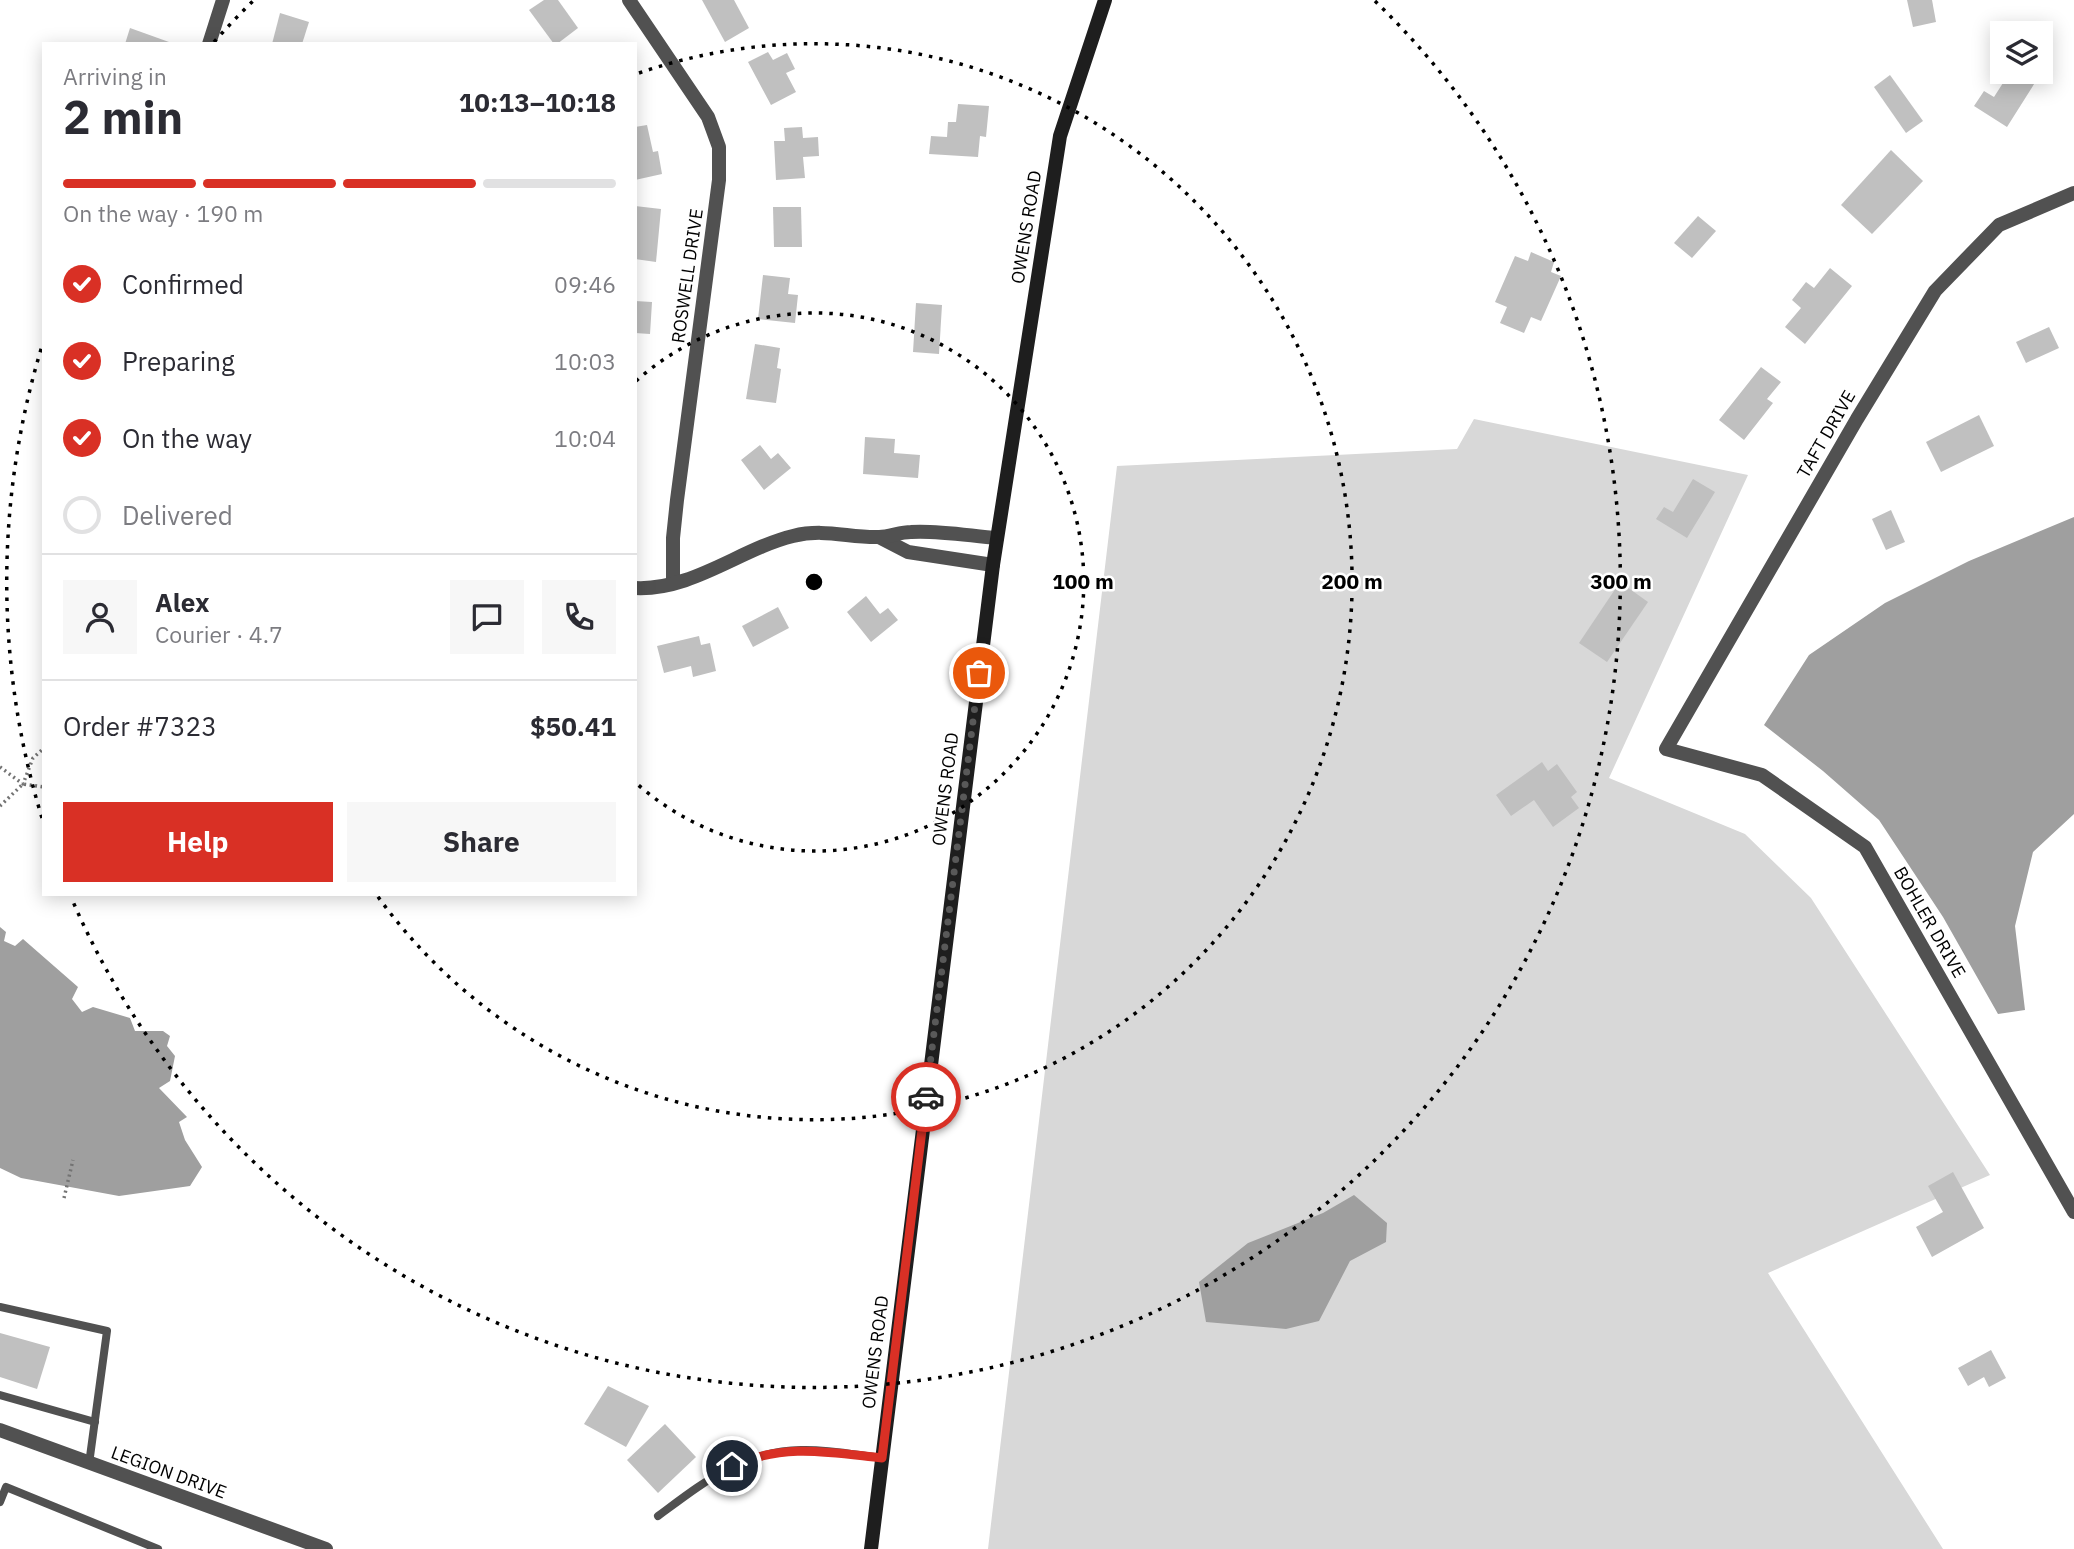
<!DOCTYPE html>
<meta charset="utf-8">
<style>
:root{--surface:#fff;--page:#f7f7f7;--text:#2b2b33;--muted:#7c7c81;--line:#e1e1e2;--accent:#d93025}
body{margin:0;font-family:"IBM Plex Sans",sans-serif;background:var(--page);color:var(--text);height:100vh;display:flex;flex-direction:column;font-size:26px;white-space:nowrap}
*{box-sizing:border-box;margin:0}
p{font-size:23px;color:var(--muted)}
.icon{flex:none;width:38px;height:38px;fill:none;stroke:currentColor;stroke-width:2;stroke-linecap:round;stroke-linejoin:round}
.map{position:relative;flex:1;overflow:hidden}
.side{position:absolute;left:42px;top:42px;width:595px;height:854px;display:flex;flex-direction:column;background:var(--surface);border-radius:0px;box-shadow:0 4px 18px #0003}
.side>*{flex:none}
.buttons{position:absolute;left:1990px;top:21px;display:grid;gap:14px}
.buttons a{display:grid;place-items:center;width:63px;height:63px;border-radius:0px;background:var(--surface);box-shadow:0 4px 18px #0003;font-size:35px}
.pin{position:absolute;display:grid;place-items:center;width:60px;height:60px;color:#fff;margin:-30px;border:4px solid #fff;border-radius:50%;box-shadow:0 2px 7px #0007}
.courier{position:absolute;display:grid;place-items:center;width:70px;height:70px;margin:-35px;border:5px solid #d93025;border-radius:50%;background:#fff;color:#222;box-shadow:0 2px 9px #0007}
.summary em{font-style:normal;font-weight:800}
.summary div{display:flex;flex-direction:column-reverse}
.summary{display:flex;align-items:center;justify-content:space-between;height:119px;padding:0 21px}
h1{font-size:46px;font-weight:800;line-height:52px}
.bar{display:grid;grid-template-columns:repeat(4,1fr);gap:10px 7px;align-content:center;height:84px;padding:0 21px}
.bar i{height:9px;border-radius:5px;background:var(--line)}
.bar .active{background:var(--accent)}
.bar p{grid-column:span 4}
.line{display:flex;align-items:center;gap:18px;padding:0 21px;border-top:2px solid var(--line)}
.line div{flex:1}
.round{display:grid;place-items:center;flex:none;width:74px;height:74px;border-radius:0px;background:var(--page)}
ol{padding:0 21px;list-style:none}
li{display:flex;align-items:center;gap:21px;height:77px}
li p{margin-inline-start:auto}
li .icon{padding:7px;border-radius:50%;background:var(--accent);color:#fff;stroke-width:4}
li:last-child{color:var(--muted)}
li i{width:38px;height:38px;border:4px solid var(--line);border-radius:50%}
.primary-button{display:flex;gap:14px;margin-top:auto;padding:14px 21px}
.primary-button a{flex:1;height:80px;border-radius:0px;background:var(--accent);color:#fff;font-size:28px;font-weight:800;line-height:80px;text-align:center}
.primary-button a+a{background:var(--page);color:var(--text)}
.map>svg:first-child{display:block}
</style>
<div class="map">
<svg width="2074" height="1549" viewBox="0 0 2074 1549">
<rect width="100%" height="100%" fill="#fff"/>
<!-- green -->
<path fill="#d8d8d8" d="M1474,419L1748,475L1609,778L1745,834L1811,898L1990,1175L1768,1273L1943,1549H988L1117,466L1457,449Z"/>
<!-- water -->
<g fill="#9f9f9f">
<path d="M2074,517V814L2033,852L2015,926L2025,1010L1998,1014L1943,917L1879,820L1823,771L1764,725L1809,655L1885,603L1969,561Z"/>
<path d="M0,927L6,932L4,941L15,946L23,939L78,987L72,999L82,1012L93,1007L130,1018L135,1031H163L170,1036L167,1046L175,1056L170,1081L159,1088L187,1117L179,1122L185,1140L202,1167L190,1186L119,1196L21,1178L0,1168Z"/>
<path d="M1354,1195L1387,1223L1386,1242L1350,1261L1319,1321L1286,1329L1206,1322L1199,1282L1248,1243L1323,1213Z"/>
</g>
<!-- building -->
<g fill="#c0c0c0">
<path d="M544,0H558L578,28L557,44H554L529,10Z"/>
<path d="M702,0H734L749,28L725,42Z"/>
<path d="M1907,0H1932L1936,22L1913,27Z"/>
<path d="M280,13L309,22L302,44H272Z"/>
<path d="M130,28L169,42V44H125Z"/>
<path d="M768,52L773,60L787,53L795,69L786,73L796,92L771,105L748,62Z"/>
<path d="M2010,72H2022L2036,81L2007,127L1974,106L1984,91L1994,97Z"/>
<path d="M1890,75L1923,121L1906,133L1874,87Z"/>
<path d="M958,104L989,106L986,137L980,136L978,157L929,154L931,136L947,137L948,122H956Z"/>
<path d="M647,125L653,152L658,151L662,174L635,180V127Z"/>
<path d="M802,127L803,138L818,137L819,156L803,157L805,178L776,180L774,141H785L784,128Z"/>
<path d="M1891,150L1923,181L1872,234L1841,205Z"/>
<path d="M635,206L661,209L656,262L635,259Z"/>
<path d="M773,207H801L802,247H774Z"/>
<path d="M1698,216L1716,231L1692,258L1674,243Z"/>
<path d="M1531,252L1554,262L1551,272L1561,276L1541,321L1531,317L1524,333L1500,323L1507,307L1495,302L1515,256L1528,261Z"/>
<path d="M1830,268L1852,286L1805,344L1785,327L1801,308L1792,300L1806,282L1814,288Z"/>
<path d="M763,275L790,278L788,294L798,295L795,323L758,319Z"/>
<path d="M635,301L652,302L650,334L635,333Z"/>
<path d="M916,303L942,305L939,354L913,352Z"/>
<path d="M2049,327L2059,348L2026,363L2016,342Z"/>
<path d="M755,344L780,348L777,368L781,369L776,403L746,399Z"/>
<path d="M1761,367L1781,382L1767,399L1773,403L1744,440L1719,420Z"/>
<path d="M1979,415L1994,446L1941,472L1926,442Z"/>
<path d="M865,437L895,439L894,453L920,455L918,478L863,474Z"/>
<path d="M760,445L771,459L778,453L791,468L764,490L741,460Z"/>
<path d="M1693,479L1715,492L1687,538L1656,519L1664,507L1673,512Z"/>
<path d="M1891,510L1905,542L1886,550L1872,519Z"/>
<path d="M1620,582L1648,602L1607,662L1579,643Z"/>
<path d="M866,596L880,614L888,608L898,620L871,642L847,612Z"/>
<path d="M778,607L789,628L753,647L742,626Z"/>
<path d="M699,636L701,645L710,643L716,671L693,677L691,666L664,673L657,646Z"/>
<path d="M1542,762L1548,771L1557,764L1577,792L1571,797L1579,808L1553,827L1534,800L1511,816L1496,795Z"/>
<path d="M1953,1172L1984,1228L1932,1257L1916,1227L1943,1212L1928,1186Z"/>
<path d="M0,1333L50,1347L37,1389L0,1377Z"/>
<path d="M1991,1350L2006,1378L1989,1387L1984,1377L1968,1386L1958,1368Z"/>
<path d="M608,1386L649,1406L626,1447L584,1424Z"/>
<path d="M665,1424L696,1457L658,1493L627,1460Z"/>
</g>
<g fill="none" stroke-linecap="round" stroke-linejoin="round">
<!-- path -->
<g stroke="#737373" stroke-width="3.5" stroke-dasharray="2 3.5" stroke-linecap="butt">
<path d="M0,767L23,784L33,758L44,748"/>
<path d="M0,806L23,784L44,787"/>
<path d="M64,1198L73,1160"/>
</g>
<!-- lane -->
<g stroke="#515151" stroke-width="8">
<path d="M0,1307L107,1331L89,1464"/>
<path d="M0,1395L95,1422"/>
<path d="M0,1502L6,1487L158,1549"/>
<path d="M658,1516C704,1482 742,1451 801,1450C828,1449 856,1455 882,1458"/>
</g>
<!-- street -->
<g stroke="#515151" stroke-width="14">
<path d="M629,0L708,117L719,147V180L677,500L673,538V583"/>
<path d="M209,44L223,0"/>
<path d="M2074,193L1999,225L1935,291L1857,419L1666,749L1762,775L1865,847L2074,1212"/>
<path d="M879,537L908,552L993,565"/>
<path d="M635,588C692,591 740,549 793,536C825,528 849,538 879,537C889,537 900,532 911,532C936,530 971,536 997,538"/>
<path d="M0,1430L326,1549"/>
</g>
<!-- secondary -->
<path stroke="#1e1e1e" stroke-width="14" d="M871,1549L993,565L1060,136L1105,0"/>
</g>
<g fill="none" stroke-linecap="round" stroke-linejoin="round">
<!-- done -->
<path stroke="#595959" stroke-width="7" stroke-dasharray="0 12.6" d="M926,1097L979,673"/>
<!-- route -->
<path stroke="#d93025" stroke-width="9" d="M732,1466C785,1443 827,1452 882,1458L926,1097"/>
</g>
<!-- distance rings -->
<g fill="none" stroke="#000" stroke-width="3.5" stroke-dasharray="3.5 7">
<path d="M636 381A269 269 0 1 1 636 783"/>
<path d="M639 73A538 538 0 1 1 376 894"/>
<path d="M42 818A807 807 0 0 1 42 346M214 42A807 807 0 0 1 253 1M1375 1A807 807 0 1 1 71 897"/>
</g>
<g text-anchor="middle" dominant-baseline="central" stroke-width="5" stroke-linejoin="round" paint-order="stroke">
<!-- street labels -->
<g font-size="18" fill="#000" stroke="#fff">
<text transform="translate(1026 227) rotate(-81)">OWENS ROAD</text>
<text transform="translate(687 276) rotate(-82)">ROSWELL DRIVE</text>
<text transform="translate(1826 434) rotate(-60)">TAFT DRIVE</text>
<text transform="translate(945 789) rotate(-83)">OWENS ROAD</text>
<text transform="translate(1930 922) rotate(60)">BOHLER DRIVE</text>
<text transform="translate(875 1352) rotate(-83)">OWENS ROAD</text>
<text transform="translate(169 1472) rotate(20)">LEGION DRIVE</text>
</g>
</g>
<circle cx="814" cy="582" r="10" fill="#000" stroke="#fff" stroke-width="3.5"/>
<g font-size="21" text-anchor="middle" font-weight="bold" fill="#000" stroke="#fff" stroke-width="5" stroke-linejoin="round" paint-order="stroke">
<text x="1083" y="589">100 m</text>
<text x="1352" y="589">200 m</text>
<text x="1621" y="589">300 m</text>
</g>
</svg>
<div class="buttons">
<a><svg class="icon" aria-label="layers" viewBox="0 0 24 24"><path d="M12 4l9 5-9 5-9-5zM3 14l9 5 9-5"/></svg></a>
</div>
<div class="pin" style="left:979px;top:673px;background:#ea580c"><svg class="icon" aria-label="bag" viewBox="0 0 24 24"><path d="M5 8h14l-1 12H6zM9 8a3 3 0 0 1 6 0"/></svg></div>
<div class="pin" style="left:732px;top:1466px;background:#1f2937"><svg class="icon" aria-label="home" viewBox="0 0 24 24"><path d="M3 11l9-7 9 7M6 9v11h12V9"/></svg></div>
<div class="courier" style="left:926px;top:1097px"><svg class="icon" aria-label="car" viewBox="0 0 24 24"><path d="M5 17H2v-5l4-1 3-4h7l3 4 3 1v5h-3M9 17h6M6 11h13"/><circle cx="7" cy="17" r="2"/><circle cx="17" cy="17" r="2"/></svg></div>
<section class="side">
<div class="summary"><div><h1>2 min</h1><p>Arriving in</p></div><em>10:13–10:18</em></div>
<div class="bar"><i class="active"></i><i class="active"></i><i class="active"></i><i></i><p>On the way · 190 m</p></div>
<ol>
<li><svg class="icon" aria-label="check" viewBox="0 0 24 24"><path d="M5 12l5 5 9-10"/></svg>Confirmed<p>09:46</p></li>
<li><svg class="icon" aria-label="check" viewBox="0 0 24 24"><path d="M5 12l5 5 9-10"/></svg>Preparing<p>10:03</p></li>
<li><svg class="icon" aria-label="check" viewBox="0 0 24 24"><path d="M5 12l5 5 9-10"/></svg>On the way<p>10:04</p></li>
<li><i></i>Delivered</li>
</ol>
<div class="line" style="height:126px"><a class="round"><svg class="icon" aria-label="person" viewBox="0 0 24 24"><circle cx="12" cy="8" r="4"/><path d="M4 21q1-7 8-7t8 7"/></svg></a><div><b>Alex</b><p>Courier · 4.7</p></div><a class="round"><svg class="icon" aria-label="chat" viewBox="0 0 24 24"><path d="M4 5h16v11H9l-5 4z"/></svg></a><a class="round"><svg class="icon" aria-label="phone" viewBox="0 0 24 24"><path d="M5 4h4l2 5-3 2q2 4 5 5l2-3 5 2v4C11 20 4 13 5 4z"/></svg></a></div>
<div class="line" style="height:91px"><div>Order #7323</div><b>$50.41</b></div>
<div class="primary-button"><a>Help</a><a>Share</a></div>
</section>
</div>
